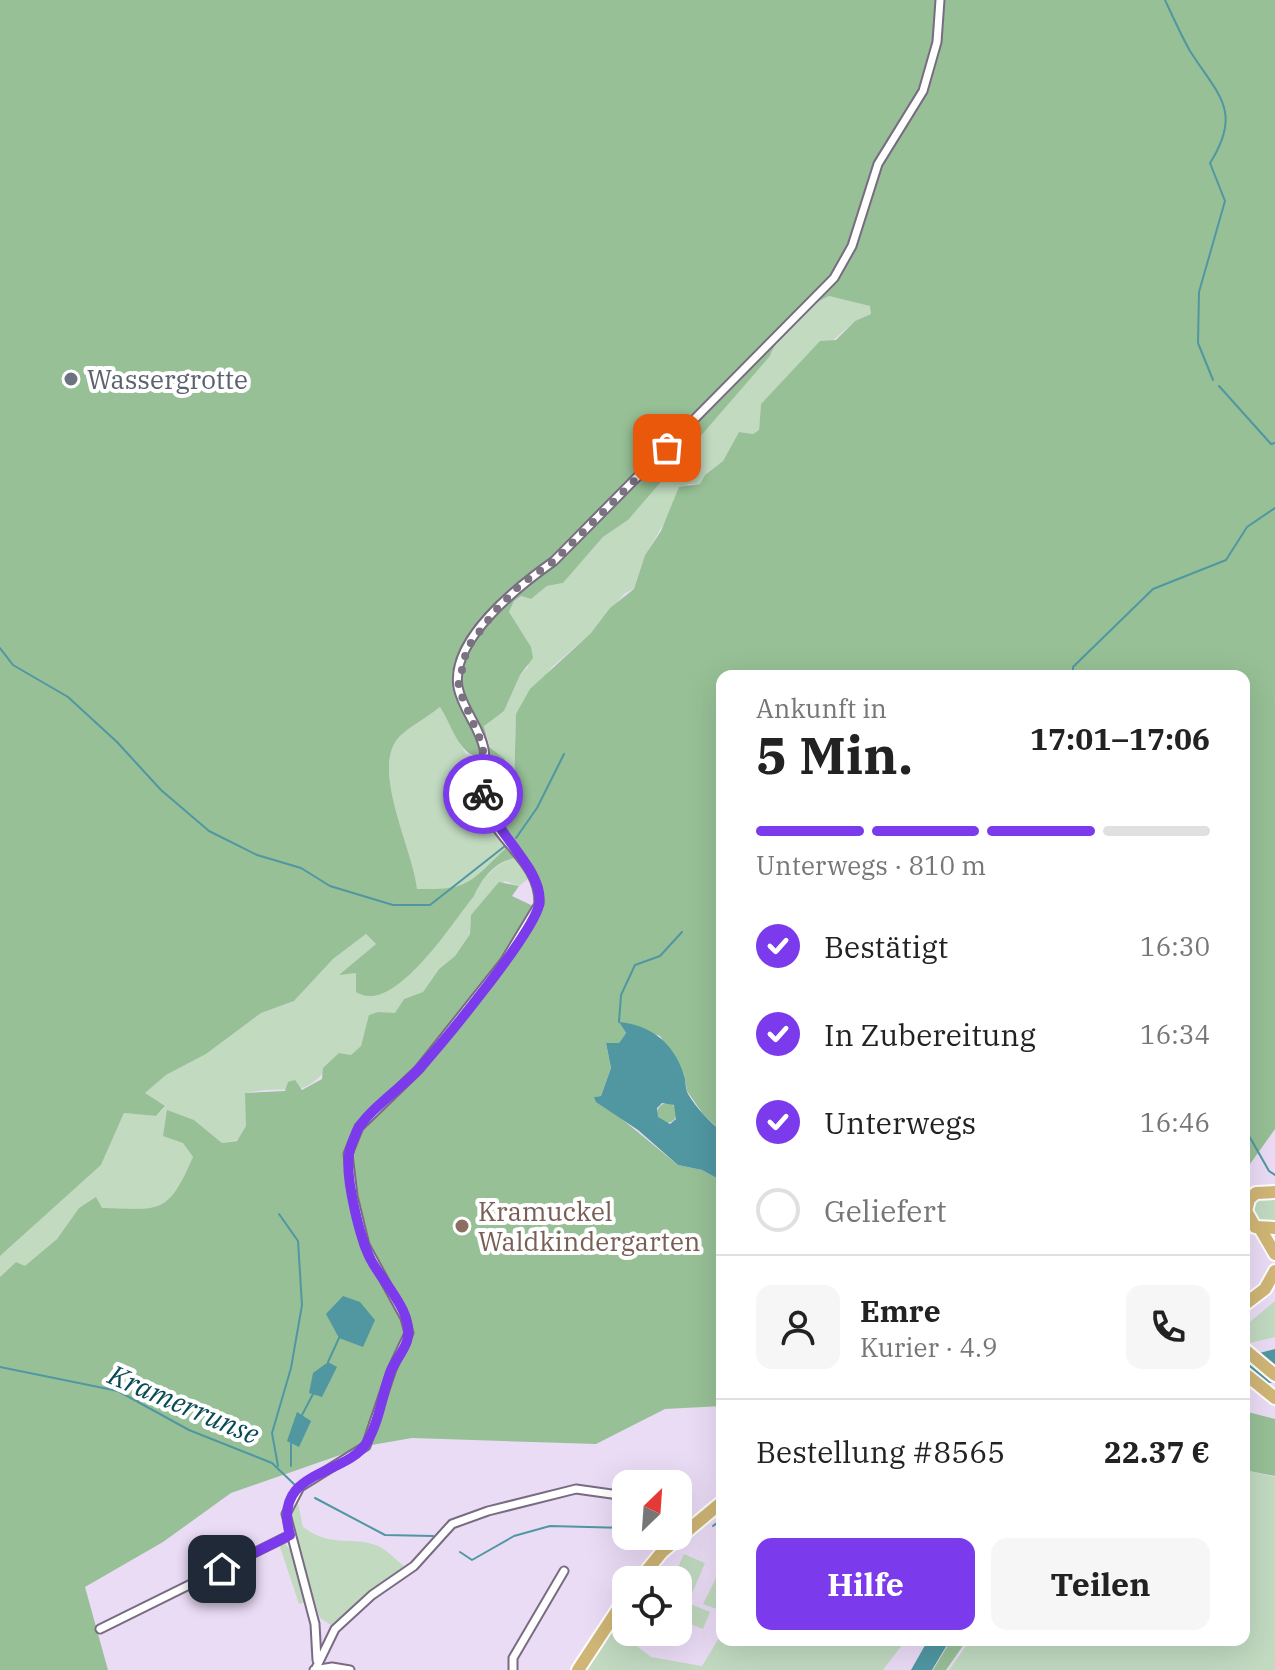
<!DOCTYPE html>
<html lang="de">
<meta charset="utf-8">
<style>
:root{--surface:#fff;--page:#f6f6f6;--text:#222;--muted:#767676;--line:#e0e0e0;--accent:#7c3aed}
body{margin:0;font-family:"IBM Plex Serif",serif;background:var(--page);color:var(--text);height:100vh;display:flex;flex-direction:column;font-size:30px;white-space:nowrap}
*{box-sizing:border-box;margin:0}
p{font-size:26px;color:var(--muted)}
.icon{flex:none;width:44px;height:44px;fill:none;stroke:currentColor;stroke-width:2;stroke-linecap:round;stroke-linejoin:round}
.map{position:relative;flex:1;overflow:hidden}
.details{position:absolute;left:716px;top:670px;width:534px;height:976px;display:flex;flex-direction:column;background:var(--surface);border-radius:16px;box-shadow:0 8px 32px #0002}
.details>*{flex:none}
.needle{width:52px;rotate:25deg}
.buttons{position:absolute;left:612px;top:1470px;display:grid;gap:16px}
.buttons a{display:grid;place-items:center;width:80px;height:80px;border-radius:16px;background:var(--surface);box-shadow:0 8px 32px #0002;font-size:40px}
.pin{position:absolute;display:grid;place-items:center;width:68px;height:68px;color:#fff;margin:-34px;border-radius:16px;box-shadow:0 4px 12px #0006}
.courier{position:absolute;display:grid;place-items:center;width:80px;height:80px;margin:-40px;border:6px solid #7c3aed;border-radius:50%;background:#fff;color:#222;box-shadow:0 2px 10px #0007}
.head em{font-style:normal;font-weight:700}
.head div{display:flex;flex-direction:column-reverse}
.head{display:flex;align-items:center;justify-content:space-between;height:136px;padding:0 40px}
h1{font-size:52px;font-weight:700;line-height:60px}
.bar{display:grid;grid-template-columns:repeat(4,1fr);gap:12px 8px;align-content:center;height:96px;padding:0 40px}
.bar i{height:10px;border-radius:6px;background:var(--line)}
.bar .selected{background:var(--accent)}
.bar p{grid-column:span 4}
.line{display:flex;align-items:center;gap:20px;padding:0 40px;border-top:2px solid var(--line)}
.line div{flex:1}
.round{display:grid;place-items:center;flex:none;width:84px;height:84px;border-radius:16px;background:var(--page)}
ol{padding:0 40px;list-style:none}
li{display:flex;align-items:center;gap:24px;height:88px}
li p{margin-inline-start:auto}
li .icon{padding:8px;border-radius:50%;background:var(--accent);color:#fff;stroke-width:4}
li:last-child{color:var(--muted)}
li i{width:44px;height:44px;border:4px solid var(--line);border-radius:50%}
.primary-button{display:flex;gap:16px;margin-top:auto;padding:16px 40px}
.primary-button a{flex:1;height:92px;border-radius:16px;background:var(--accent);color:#fff;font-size:32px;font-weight:700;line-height:92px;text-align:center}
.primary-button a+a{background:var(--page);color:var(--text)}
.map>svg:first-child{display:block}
</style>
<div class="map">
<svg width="1275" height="1670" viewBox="0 0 1275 1670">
<rect width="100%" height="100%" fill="#ebdcf6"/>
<!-- green -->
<g fill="#c1dac0">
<path d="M829,296L871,306V314L855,321L761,404L759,430L753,434L739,432L723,461L705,475L700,484H688L645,555L634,589L625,593L591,633L552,667L516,714L514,786L505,849L466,886L439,892L417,889C413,849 370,769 399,737C410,725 428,717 440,707L466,754L488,758L496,772L484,725L504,711L520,675L528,667L509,612L514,601L521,596L531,599L547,586L563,583L603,537L628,520L770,356C777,336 809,304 829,296Z"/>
<path d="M517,858L529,878L519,886L505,881L471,915L470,934L455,956L439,969L423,992L404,999L395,1014L378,1012L370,1015L361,1046L351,1055L339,1053C301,1106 299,1082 246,1093V1126L238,1140L222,1143L194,1120L183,1143L193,1157C167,1216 161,1209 101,1208L96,1198L79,1208L57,1239L25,1267L16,1262L0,1277V1256L101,1165L124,1113L156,1116L165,1107L144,1094L166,1075L206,1054L261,1013L294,1001L333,959L366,934L376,944L341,974L356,973C378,963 431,947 445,931C463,910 489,859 517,858Z"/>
<path d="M1257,1197L1275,1198V1223L1261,1226L1251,1216L1252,1202Z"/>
<path d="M1275,1301V1337L1250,1343L1245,1326Z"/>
<path d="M1244,1470L1275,1477V1670H949L970,1640H1244Z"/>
<path d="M297,1499L303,1527C333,1549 351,1535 378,1546C387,1550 396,1560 404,1566L331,1625L320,1618L290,1522L289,1513Z"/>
<path d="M279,1544H285L291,1551L306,1602L299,1604Z"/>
<path d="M684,1554L705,1563L688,1603L710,1612L703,1629L678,1619V1580H653L658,1567L675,1574Z"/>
<path d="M722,1566V1611L703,1604Z"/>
<path d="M608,1624L651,1657L702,1666L722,1633V1640H906L883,1670H578Z"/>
</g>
<!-- forest -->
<g fill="#97c096" fill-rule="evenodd">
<path d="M0,0H1275V1129L1245,1171L1244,676H722V1132L703,1114L687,1091L684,1074L660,1036L620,1023L626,1033L619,1043H606L611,1068L601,1096L595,1097L678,1165L702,1170L722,1181V1406L665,1409L596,1444L412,1438L366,1446L231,1493L163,1542L85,1587L108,1670H0V1277L16,1262L25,1266L57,1239L79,1208L96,1197L102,1208C161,1209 167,1216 193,1157L183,1143L163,1136L167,1110L194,1120L222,1143L237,1141L246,1126L245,1093L285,1091L288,1082L295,1080L302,1090L322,1079L323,1068L339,1053L351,1055L361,1046L369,1015L378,1012L395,1013L404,999L423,992L439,969L455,956L470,934L471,915L499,882L519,886L512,896L533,906C536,890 528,871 517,858C497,859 481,879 474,896C453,921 394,1017 356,992V973L339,975L376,944L366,934L333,959L294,1001L261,1013L206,1054L166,1075L145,1093L165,1106L156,1116L124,1113L101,1165L0,1256ZM829,296L870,306L871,314L855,321L836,340L820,341L761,404L759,430L753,434L739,432L723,461L705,475L700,484L679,487L661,531L645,555L634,589L610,608L591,633L530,689L516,714L514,786L498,805L495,830L505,849C468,884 469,890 417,889C413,849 370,769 399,737C410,726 428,717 440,707C455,731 460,760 488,758L497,773L505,759L489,747L484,726L504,711L520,675L533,658L531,647L509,612L514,601L521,596L531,599L547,586L563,583L603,537L628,520L770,356C777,336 809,304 829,296Z"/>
<circle cx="667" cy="1113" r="10"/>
<path d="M1244,1411L1275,1419V1476L1244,1470Z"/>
<path d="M951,1640H967L946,1670H933Z"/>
</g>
<!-- water -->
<g fill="#5097a2" fill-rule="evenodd">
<path d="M619,1022C651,1025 674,1043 684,1075C686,1081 685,1088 688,1094C697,1109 709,1121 722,1132V1181L702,1170L678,1165L638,1130L596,1102L594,1097L601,1096L611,1068L606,1043H619L626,1033ZM662,1103L674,1105L676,1119L670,1124L658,1117L657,1108Z"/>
<path d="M343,1296L360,1302L375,1320L363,1347L339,1338L326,1314Z"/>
<path d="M1275,1349V1382L1244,1387V1357Z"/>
<path d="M328,1362L337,1367L322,1397L309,1393L313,1373Z"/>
<path d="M297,1412L311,1421L299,1447L287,1441Z"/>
<path d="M928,1640H950L932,1670H911Z"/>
</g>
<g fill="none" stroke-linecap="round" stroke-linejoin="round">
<!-- stream -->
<g stroke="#5097a2" stroke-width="2">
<path d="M1165,0C1173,17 1181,35 1190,51C1218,95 1243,111 1210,163L1225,201L1199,292L1198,343L1213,380"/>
<path d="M1219,386L1271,444L1275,443"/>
<path d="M0,648L13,665L68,697L117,742L161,790L209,831L257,855L301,868L330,886L393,905H430L505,846"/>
<path d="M1073,676V667L1153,589L1226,560L1247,527L1275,508"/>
<path d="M516,838L537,808L564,754"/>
<path d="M619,1022L621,995L635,965L660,956L682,932"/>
<path d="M1244,1127L1269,1171L1275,1175"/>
<path d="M328,1362L339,1338"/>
<path d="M0,1367L118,1391L189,1430L272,1463L296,1486"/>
<path d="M302,1415L313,1394"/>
<path d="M278,1466L272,1433L291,1368L302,1305L298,1241L279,1214"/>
<path d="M291,1466V1443"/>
<path d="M315,1498L385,1535L433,1536"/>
<path d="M713,1526L722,1519"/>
<path d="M460,1552L472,1560L514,1536L550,1526L626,1528"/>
</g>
<!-- minor casing -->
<g stroke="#796b82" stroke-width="11">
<g id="minor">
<path d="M678,1517L693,1522"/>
<path d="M100,1629L290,1535"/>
<path d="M317,1660L315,1624L286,1514L300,1487L366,1446L392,1369L409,1333L405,1318L365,1245L353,1196L348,1154L359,1127L419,1069L504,962L539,904C540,868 508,848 492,821C478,796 488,774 484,749C480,727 462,709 458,687C450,639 520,585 554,561L834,278L852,246L878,164L923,91L937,42L940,0"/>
<path d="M314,1670L332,1667L350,1670"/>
<path d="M315,1670L335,1629L372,1595L414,1566L452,1524L488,1511L576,1489L626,1496"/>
<path d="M513,1670V1658L564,1571"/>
</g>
</g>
<!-- primary casing -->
<g stroke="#fff" stroke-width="16">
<g id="primary">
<path d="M1275,1192L1256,1193L1249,1199L1246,1211L1255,1227L1275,1228"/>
<path d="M1261,1230L1275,1254"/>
<path d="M1244,1305L1265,1289L1275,1271"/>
<path d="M1244,1349L1275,1375"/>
<path d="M1244,1373L1275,1398"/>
<path d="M639,1580L662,1552L722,1502"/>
<path d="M578,1670L626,1597"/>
</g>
</g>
<!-- minor -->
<use href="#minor" stroke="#fff" stroke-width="7"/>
<!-- primary -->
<use href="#primary" stroke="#d0b676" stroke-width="12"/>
</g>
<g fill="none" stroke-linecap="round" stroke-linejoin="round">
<!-- done -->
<path stroke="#7a7181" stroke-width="8" stroke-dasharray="0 14.4" d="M483,794V746L458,687L467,648L495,611L520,585L554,561L667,448"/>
<!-- route -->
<path stroke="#7c3aed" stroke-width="10" d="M222,1569L290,1535C271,1468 347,1477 367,1442C379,1422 382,1396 390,1373C394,1362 403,1353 407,1341C415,1313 383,1283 371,1260C360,1239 345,1178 349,1154C350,1147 354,1138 357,1131C365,1113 402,1087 417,1071C441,1045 532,935 539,905C546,872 492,831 483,794"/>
</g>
<!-- markers -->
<circle fill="#6b7280" stroke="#fff" stroke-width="3" cx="71" cy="379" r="8"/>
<circle fill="#8d6e63" stroke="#fff" stroke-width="3" cx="462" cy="1226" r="8"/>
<g text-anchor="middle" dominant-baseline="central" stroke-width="8" stroke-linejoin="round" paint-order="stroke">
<!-- worship labels -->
<g font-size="26" fill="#5b616d" stroke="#fff" text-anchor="start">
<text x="87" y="379">Wassergrotte</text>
</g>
<!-- education labels -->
<g font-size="26" fill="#785e54" stroke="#fff" text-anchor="start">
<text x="478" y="1211">Kramuckel<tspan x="478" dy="30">Waldkindergarten</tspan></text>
</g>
<!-- water labels -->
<g font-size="28" font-style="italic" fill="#094b54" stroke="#fff">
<text transform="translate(184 1404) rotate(23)">Kramerrunse</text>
</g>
</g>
</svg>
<div class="buttons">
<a><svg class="needle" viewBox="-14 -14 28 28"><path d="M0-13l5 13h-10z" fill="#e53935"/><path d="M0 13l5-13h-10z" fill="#767676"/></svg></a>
<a><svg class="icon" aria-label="locate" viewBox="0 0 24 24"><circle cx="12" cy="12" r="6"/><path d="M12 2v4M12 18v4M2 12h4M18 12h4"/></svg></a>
</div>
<div class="pin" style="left:667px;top:448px;background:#ea580c"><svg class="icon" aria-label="bag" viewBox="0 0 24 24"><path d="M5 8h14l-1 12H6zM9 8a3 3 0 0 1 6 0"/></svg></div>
<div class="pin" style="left:222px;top:1569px;background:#1f2937"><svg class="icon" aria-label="home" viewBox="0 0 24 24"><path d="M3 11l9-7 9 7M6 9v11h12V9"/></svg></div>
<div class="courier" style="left:483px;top:794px"><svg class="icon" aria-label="bike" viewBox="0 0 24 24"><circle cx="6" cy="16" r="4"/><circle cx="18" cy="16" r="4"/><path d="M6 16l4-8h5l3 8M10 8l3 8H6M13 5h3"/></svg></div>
<section class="details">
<div class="head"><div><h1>5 Min.</h1><p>Ankunft in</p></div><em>17:01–17:06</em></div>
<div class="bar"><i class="selected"></i><i class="selected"></i><i class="selected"></i><i></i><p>Unterwegs · 810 m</p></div>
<ol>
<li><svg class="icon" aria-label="check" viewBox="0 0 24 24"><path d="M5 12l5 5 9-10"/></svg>Bestätigt<p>16:30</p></li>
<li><svg class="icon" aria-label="check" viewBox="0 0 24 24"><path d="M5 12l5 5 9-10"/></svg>In Zubereitung<p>16:34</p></li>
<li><svg class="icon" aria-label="check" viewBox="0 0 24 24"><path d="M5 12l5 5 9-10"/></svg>Unterwegs<p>16:46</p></li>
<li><i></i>Geliefert</li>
</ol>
<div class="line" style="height:144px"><a class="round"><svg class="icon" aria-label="person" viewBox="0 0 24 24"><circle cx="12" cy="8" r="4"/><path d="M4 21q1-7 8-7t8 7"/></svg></a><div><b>Emre</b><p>Kurier · 4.9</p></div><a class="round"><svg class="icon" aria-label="phone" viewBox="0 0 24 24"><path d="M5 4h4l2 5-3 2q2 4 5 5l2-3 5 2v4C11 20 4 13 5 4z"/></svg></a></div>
<div class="line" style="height:104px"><div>Bestellung #8565</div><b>22.37 €</b></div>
<div class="primary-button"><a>Hilfe</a><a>Teilen</a></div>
</section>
</div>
